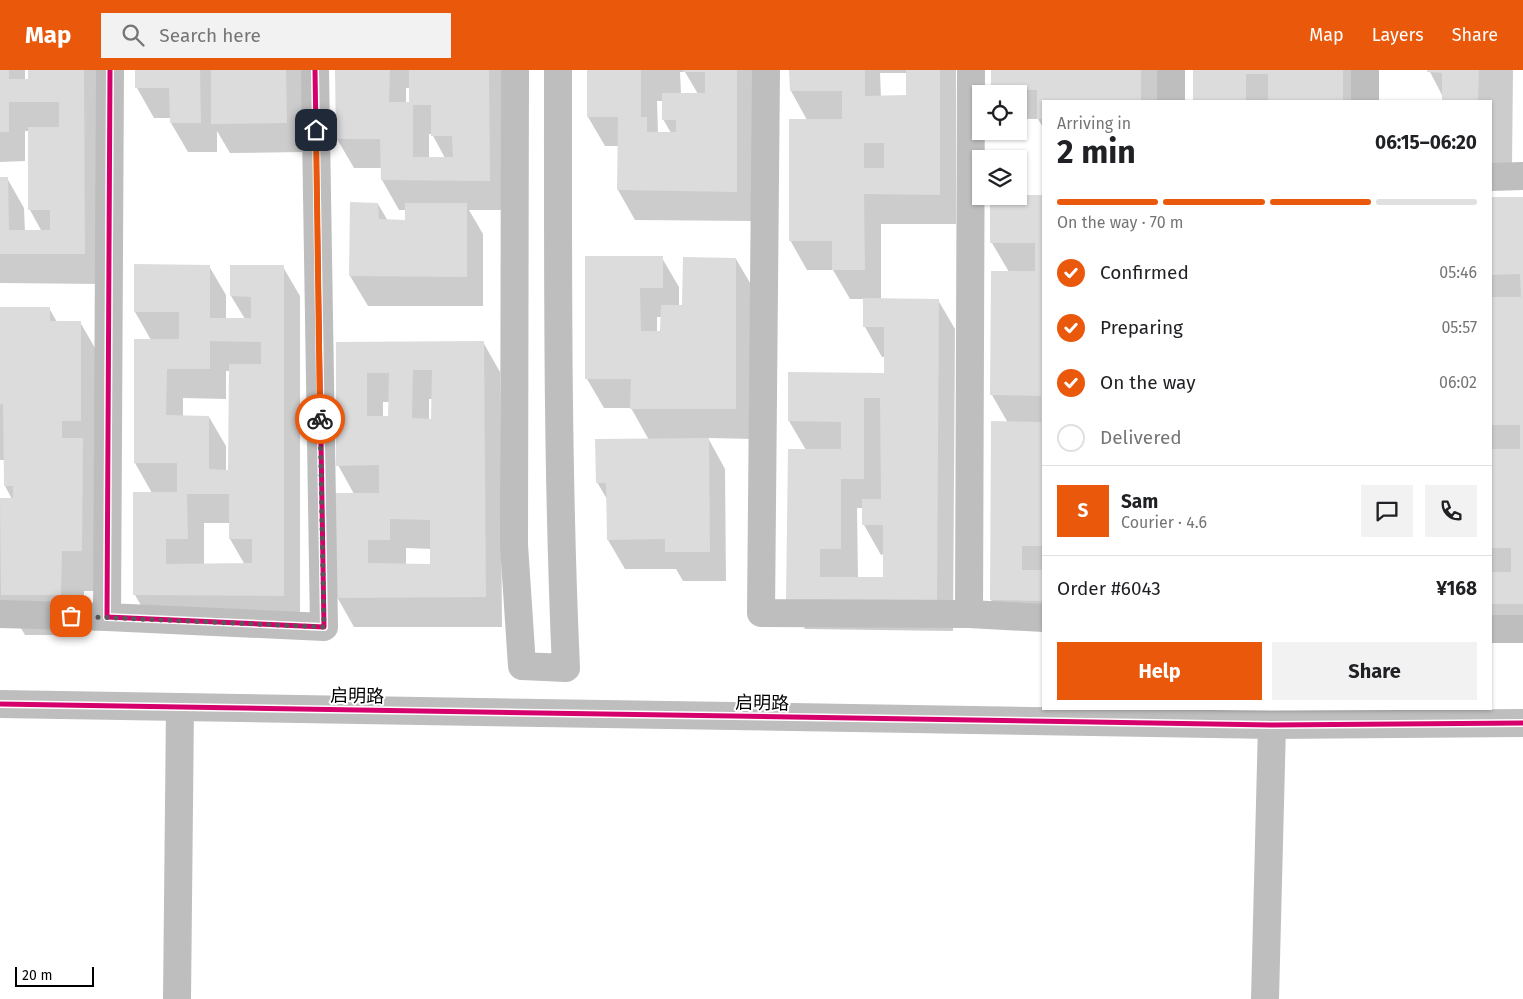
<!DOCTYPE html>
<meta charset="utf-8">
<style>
:root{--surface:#fff;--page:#f2f2f2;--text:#202124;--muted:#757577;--line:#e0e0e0;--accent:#ea580c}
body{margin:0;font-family:"Fira Sans","Noto Sans SC",sans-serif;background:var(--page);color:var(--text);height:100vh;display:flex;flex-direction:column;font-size:19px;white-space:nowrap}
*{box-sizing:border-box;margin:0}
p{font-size:16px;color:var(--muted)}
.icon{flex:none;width:28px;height:28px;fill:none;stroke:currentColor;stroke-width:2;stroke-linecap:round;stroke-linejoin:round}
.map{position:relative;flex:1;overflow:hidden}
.side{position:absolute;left:1042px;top:30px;width:450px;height:610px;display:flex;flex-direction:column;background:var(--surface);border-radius:0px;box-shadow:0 1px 4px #0004}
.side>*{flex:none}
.tools{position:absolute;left:972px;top:15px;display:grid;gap:10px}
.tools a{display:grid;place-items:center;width:55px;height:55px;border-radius:0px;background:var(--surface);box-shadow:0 1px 4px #0004;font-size:25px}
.scale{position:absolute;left:15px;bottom:12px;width:79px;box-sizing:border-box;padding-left:5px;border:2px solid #000;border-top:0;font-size:14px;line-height:18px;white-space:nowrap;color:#000;-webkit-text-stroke:4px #fff;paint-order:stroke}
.pin{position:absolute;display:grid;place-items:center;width:42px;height:42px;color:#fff;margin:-21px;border-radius:10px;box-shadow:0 2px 8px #0006}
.courier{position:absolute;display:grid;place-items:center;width:50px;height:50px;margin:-25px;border:4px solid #ea580c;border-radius:50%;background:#fff;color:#222;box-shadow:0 1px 6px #0007}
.overview em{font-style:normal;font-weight:700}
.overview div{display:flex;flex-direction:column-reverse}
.overview{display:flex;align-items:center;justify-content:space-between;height:85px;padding:0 15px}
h1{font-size:32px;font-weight:700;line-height:38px}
.bar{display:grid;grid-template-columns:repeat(4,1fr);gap:8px 5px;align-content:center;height:60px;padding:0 15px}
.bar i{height:6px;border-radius:4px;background:var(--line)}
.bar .active{background:var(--accent)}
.bar p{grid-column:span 4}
.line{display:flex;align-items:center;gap:12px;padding:0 15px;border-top:1px solid var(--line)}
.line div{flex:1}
.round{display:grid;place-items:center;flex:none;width:52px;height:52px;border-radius:0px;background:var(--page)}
ol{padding:0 15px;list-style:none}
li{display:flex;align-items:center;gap:15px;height:55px}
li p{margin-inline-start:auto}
li .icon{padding:5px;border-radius:50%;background:var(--accent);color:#fff;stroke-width:4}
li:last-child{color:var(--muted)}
li i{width:28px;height:28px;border:2px solid var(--line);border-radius:50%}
.button{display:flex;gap:10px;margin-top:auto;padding:10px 15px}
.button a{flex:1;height:58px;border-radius:0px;background:var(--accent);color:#fff;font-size:20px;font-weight:700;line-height:58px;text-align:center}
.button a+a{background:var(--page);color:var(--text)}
header{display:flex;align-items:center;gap:30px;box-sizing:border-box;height:70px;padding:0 25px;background:var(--accent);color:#fff}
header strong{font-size:24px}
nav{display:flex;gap:28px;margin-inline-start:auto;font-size:18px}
.search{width:350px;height:45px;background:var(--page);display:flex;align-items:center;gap:12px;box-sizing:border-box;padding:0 18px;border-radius:0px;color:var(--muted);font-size:19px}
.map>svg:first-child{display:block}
</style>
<header>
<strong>Map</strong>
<div class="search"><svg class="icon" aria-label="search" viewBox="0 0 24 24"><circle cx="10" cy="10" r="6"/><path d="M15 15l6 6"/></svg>Search here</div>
<nav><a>Map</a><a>Layers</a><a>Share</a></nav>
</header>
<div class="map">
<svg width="1523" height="929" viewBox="0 0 1523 929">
<rect width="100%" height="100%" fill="#fff"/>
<!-- shadow -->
<g fill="#0003" fill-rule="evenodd">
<path d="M0,0H25V10H30V0H100L101,214L0,213V108H7L24,138L25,162H42L30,140L29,61H25V91L0,92Z"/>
<path d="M136,0H302L303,82L230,83L217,61V82H188L171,53V48H154L137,18Z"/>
<path d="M337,0H505L506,140H469L483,164V236H368L350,206L351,134H378L388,151H406V140H399L382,110V98H354L337,69ZM406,18H410V34L406,33ZM429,64H432L445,88H429Z"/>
<path d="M589,0H754L753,151L635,150L618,120L619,76H605L588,47ZM680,2H685L698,24H681ZM657,31H663V49L671,63H658Z"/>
<path d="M791,0H956V154H881V229L938,230L955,259L953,561L805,559L788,529L806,380L789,351L885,304V287H882L865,257V229H850L833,200H807L790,170L807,50L791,21ZM880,3H907L908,26L881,27ZM857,438H863L864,455L881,485L884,484V508H858Z"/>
<path d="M992,0H1157V31H1044V59L1038,49H1019V24H994L992,20Z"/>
<rect x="1194" y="0" width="165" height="31"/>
<path d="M1429,0H1513L1512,96L1491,95V31H1443V27Z"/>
<path d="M1019,126H1044V560H1008L991,530L992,353H1008L992,325L1009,202L992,173Z"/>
<rect x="1491" y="128" width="32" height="435"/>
<path d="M587,187L662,188L679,217V237H684L736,189L753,218V369L708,368L725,399L726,511H683L676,499H625L608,470V431L597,412L649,370L631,338H604L587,309ZM657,247H662V262H657Z"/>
<path d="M209,196L226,225V249H245L231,226L283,197L300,226V556L152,555L135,525L152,423L135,393L151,270L135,242ZM226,301H230L229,401H226V376L209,347H183V328L226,329ZM204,453H230V469L245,495H204Z"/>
<path d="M0,238H49L57,252H80L103,292L105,521H84V565H25L18,553H0V429H12L5,416V390H0Z"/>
<path d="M483,272L500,302L502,557H354L337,527L354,424L338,395L337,273ZM429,329H432V350H429ZM383,332H390L389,348H383ZM406,478L432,479V495H406Z"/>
</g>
<!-- building -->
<g fill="#dcdcdc" fill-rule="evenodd">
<path d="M0,0H9V9H28V0H84L85,184H0V107H8L9,160H50V140H28V57H59V32H9V62H0Z"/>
<path d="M135,0H200L201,53H170L169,18H135Z"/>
<path d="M211,0H286L287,53L211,54Z"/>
<path d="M335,0H390L389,32H409V0H489L490,111L381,110L380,69H336ZM413,35H431V66H452L453,87H413Z"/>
<path d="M587,0H641V47H647V62H676V50H662V23H705V2H683V0H737V122L617,120L618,47H587Z"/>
<path d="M789,0H865V26L906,25V0H940V125L864,124L865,200H832V171H789V49H842V21H790ZM864,73H884V98H864Z"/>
<path d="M991,0H1141V31H1044V49H1037V20H991Z"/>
<path d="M1193,0H1343V31H1268V4H1246V31H1193Z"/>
<path d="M1427,0H1479L1478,31H1442V3L1427,2Z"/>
<path d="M1019,125H1044V476H1022V500H1044V531L990,530L991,351L1041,352V326L990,325L991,201H1035V173H990V126H1019Z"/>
<path d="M1491,127H1523V534H1491V502H1511V478H1491V379H1520V355H1491V227H1521L1520,204L1491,205Z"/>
<path d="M350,132L378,133L379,149L405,150V133H467V207L349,206Z"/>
<path d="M585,186H663V218H640L641,261H660L661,235H682L683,187L736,188V339H630L631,309H585Z"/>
<path d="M134,194L210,195V248H251V227L230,226V195H284V526L133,525V422H177V393H134V269H179V242H134ZM210,271L261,272V294H229L228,400L209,399V346L166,345L167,299H210ZM187,424H229V469H252V493L166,494V469H188Z"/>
<path d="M863,228L939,229L937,532L786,530L788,379H841V352L788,351V302L884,303V257H863ZM864,328H880L881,429H862V455H883V507H820V479H841V409H864Z"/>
<path d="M0,237H50V251H81V351H62V368H83L82,481H62L61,525H1L0,428H13V416H4L3,334H0Z"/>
<path d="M484,271L486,527L336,528L335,423H379V395L336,396V272ZM413,300H432L431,349L412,348ZM367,303H389L388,346H367ZM390,449L430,450V494L368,493V470H390Z"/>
<path d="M709,368L710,482H665V469L607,470L606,413H596L595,369Z"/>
</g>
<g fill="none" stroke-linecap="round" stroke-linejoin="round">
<!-- minor -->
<g stroke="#bebebe" stroke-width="28">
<path d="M110,0L107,547L324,557L315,0"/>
<path d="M515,0L514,475L522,596L566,598C557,398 558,199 558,0"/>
<path d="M766,0L761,543L969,544L1044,548"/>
<path d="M1171,0V31"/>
<path d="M1365,31V0"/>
<path d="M1491,107L1523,106"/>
<path d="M0,544L107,547"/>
<path d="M969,544L971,0"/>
<path d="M1491,559H1523"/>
<path d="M0,634L1272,655L1523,653"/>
<path d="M177,929L180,637"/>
<path d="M1265,929L1272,655"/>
</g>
<!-- cycleway casing -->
<g stroke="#fff" stroke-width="8">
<g id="cycleway">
<path d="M110,0L107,547L324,557L315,0"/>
<path d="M0,634L1272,655L1523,653"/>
</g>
</g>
<!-- cycleway -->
<use href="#cycleway" stroke="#d6006c" stroke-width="5"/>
</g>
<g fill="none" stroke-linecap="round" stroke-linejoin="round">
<!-- done -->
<path stroke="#595959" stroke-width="5" stroke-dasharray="0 9" d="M71,546L324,557L320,349"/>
<!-- route -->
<path stroke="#ea580c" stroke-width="6" d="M316,60L320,349"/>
</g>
<g text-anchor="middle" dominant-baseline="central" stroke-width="4" stroke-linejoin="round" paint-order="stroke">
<!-- street labels -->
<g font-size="18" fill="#000" stroke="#fff">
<text transform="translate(357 626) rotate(1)">启明路</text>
<text transform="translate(762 633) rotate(1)">启明路</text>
</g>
</g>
</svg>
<div class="tools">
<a><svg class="icon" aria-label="locate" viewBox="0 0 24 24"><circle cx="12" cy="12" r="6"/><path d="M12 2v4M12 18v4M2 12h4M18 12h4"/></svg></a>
<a><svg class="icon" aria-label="layers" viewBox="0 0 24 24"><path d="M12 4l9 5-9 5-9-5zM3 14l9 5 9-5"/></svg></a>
</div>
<div class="scale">20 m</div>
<div class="pin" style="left:71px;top:546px;background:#ea580c"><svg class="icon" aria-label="bag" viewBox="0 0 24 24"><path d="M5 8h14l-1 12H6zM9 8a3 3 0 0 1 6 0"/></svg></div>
<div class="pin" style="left:316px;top:60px;background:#1f2937"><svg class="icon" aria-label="home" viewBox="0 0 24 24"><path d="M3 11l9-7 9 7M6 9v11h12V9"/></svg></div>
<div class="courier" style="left:320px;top:349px"><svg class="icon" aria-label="bike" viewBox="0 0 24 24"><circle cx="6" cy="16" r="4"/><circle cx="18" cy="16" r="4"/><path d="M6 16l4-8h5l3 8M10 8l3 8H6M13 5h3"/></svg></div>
<section class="side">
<div class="overview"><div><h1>2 min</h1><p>Arriving in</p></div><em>06:15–06:20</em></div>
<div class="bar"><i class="active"></i><i class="active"></i><i class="active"></i><i></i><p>On the way · 70 m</p></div>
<ol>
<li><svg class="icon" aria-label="check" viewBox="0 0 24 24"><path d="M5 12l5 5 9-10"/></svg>Confirmed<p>05:46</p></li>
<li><svg class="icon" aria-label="check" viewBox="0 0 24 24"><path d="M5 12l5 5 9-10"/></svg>Preparing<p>05:57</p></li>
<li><svg class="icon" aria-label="check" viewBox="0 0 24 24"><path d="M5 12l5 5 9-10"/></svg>On the way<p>06:02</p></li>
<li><i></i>Delivered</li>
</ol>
<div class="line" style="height:90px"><b class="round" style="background:var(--accent);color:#fff">S</b><div><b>Sam</b><p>Courier · 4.6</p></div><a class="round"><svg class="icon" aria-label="chat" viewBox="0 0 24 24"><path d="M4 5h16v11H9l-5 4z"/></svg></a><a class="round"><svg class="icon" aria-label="phone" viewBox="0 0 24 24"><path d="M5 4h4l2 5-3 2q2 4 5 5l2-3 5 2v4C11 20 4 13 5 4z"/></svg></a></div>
<div class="line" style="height:65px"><div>Order #6043</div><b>¥168</b></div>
<div class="button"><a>Help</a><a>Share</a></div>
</section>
</div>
